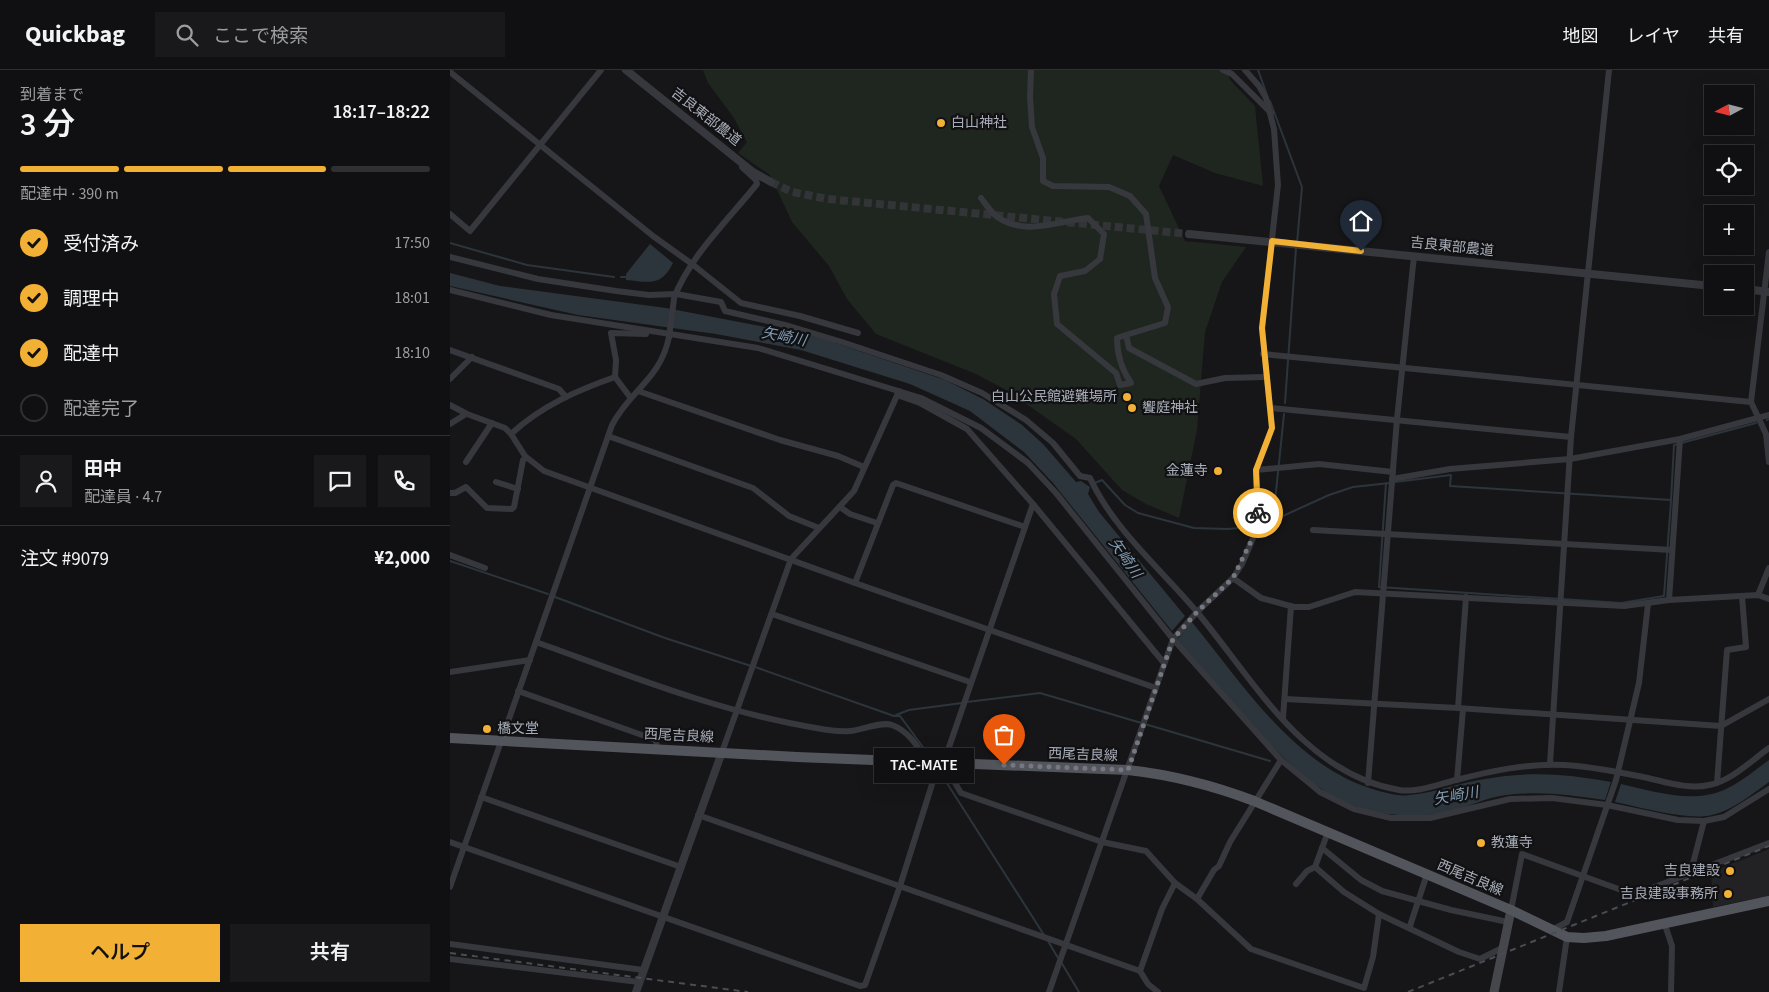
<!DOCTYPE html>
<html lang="ja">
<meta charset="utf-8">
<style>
:root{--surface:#101012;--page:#19191b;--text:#f1f3f6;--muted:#9c9d9f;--line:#303032;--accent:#f2b134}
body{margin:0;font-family:"Source Sans 3","Noto Sans JP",sans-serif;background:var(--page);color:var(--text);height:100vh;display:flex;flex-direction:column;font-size:19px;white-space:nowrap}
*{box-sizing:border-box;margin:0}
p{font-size:16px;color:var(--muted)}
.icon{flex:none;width:28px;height:28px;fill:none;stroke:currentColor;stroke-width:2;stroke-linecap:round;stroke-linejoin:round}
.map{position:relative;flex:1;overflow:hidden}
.panel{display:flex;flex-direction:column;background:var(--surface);width:450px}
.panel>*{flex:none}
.needle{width:32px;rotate:263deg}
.buttons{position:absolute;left:1254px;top:15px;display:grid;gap:10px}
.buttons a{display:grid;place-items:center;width:50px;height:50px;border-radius:0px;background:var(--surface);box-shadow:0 5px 20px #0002,0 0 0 1px var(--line);font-size:25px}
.pin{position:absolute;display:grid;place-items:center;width:42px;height:42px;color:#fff;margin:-51px -21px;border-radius:50% 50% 50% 0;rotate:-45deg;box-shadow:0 0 5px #0007}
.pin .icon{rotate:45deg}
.courier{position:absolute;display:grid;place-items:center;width:50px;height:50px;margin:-25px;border:4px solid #f2b134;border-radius:50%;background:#fff;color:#222;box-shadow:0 1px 6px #0007}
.bubble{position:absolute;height:35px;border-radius:0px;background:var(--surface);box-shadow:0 5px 20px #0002,0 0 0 1px var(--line);font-size:16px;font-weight:600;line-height:35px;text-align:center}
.summary em{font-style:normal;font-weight:600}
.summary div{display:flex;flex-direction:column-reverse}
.summary{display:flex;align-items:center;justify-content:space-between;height:85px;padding:0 20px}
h1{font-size:32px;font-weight:600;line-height:38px}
.bar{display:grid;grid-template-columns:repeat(4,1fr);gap:8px 5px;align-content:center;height:60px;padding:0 20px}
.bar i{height:6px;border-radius:4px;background:var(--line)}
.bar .active{background:var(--accent)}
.bar p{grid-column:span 4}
.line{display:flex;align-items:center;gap:12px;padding:0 20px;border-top:1px solid var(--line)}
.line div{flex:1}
.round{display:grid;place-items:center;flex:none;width:52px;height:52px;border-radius:0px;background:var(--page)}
ol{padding:0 20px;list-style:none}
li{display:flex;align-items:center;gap:15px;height:55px}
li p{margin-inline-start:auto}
li .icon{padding:5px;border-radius:50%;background:var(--accent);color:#111;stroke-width:4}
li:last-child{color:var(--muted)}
li i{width:28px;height:28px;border:2px solid var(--line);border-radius:50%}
.button{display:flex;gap:10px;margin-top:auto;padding:10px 20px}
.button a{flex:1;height:58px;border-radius:0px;background:var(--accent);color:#111;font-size:20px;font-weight:600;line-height:58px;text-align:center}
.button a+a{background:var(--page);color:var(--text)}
header{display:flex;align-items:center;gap:30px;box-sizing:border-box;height:70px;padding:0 25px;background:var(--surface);border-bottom:1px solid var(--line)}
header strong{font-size:24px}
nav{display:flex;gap:28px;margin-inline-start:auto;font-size:18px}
.search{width:350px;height:45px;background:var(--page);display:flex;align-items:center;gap:12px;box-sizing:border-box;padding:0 18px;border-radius:0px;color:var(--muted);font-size:19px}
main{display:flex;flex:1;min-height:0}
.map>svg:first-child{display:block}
</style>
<header>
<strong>Quickbag</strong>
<div class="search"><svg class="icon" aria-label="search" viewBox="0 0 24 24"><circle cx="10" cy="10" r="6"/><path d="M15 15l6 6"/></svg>ここで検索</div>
<nav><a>地図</a><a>レイヤ</a><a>共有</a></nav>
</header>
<main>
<section class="panel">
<div class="summary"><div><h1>3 分</h1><p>到着まで</p></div><em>18:17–18:22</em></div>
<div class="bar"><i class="active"></i><i class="active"></i><i class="active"></i><i></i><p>配達中 · 390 m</p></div>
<ol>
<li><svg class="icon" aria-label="check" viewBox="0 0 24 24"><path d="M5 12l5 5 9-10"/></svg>受付済み<p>17:50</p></li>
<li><svg class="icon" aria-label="check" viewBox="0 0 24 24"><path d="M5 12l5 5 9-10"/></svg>調理中<p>18:01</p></li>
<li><svg class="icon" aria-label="check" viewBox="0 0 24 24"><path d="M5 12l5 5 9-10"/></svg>配達中<p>18:10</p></li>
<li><i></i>配達完了</li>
</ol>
<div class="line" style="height:90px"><a class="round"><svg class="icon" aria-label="person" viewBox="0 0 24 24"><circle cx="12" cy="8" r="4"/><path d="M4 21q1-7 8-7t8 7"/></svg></a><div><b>田中</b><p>配達員 · 4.7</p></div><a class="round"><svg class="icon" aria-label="chat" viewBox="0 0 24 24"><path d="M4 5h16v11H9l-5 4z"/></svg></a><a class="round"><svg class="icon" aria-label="phone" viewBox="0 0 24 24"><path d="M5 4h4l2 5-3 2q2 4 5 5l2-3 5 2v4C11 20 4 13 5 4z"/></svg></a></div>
<div class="line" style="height:65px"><div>注文 #9079</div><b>¥2,000</b></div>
<div class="button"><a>ヘルプ</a><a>共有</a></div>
</section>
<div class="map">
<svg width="1319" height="922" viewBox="0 0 1319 922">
<rect width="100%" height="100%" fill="#161618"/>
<!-- built -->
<path fill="#222225" d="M1319,779V826L1263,837L1261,802Z"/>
<!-- green -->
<path fill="#1e261f" d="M253,0H776L781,11L805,36L813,116L765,103L723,85L709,116L735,171L796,177L772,212L755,262L747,360L729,448L696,434L672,420L626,369L558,321L526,304L426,264L397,229L379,196L342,152L320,105L288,83L297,72L284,48L258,13Z"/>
<!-- water -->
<g fill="#2c353c">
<path d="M200,174L223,193C211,217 199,212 176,210V204Z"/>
<path d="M0,203L50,216L216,238L368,267L495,310L533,329L572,355L593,374L626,412L631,411L640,417L638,424L649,442L735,546L722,561L603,413L574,382L520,341L460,314L351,280L266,264L128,245L0,216Z"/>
<path d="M741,551C793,614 846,699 929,721C939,723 949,727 959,725C983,723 1006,714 1029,710C1079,701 1112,703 1161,712L1155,730C1120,725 1085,720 1050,726C1029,730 1009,741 988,744C898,754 854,713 798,650C774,623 751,597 727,570Z"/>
<path d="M1319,690V712C1302,724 1283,740 1262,745C1240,751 1189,737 1165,732L1171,714C1203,721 1241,734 1274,720C1290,713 1305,700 1319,690Z"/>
</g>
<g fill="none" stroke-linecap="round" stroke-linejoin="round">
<!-- stream -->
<g stroke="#2c353c" stroke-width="2">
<path d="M808,0L817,25"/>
<path d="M820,31L852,117L847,173"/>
<path d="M0,173L77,195L164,207"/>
<path d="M171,207H179"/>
<path d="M835,333L846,178"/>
<path d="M1317,350L1319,349"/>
<path d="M945,412L1001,405L1000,416L1221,430L1224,375L1306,353"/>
<path d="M645,413L652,410L675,435L688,443L744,458L777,459L802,457"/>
<path d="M936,413L929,517L1171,533L1214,526L1221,431"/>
<path d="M823,451L834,344"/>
<path d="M813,455L879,425L903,417L940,413"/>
<path d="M0,491L98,524"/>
<path d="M105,527L215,568L301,596"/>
<path d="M305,597L444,646H450L481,688"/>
<path d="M517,632L590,623L820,691"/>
<path d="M446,645L459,640L512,633"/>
<path d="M486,696L594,865"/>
<path d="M598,871L608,888"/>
<path d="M611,892L629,922"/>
</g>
<!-- tertiary-tunnel -->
<path stroke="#333438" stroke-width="8" stroke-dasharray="8 4" stroke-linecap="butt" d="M321,112L342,122L378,129L739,164"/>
<!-- minor -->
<g stroke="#37383d" stroke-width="6">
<path d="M581,0L580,27L582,57L593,88V111L603,116L659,117L680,126L696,144L705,208L718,237L715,253L676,265L679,278L746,314L775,308L816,307"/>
<path d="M773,0L782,4L821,43"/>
<path d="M0,2L203,166L242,194L291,233L350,246L408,263"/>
<path d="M531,128C535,133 540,141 546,146C575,167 607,151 638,148L654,164L650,189L635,201L610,206L604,224L607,254L666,303L670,315L681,313C672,300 667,283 667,268L676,265"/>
<path d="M0,144L20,161L151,0"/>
<path d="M0,187L88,209L166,221L199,225L226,224L271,232L275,241L339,256L392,272L491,305L532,323L576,350L603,373L630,406L640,408C664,460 710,498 747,542C803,609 854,704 949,720C967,723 989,714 1006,710C1041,701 1078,693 1114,695C1140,696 1167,702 1193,707C1213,711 1238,720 1259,715C1281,711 1301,691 1319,678"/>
<path d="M0,220L101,245L308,278L471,328L531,358L578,393L606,423L723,569L831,690L870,722L904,739L941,748H980L1060,729L1102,728L1157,735L1228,750L1254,751L1274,747L1319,719"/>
<path d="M224,228C240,186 278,150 307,114L306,110L292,97"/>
<path d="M0,280L109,319L116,327"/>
<path d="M813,284L1301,332L1316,364L1319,392"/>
<path d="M0,309L22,287"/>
<path d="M188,321L330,370L388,386L414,397"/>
<path d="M447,325L470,333L517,359L583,434L714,593"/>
<path d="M180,327L165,307L166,290L161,263L196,264"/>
<path d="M1301,332L1319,182"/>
<path d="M0,335L17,344L55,358L61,364L75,386L94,401L405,513L706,618"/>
<path d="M821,338L1121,367"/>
<path d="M0,354L16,344"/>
<path d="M61,364C91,336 128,320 165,307"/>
<path d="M158,366L303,418L339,446L369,458"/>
<path d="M16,392L42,353"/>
<path d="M806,400L869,394L943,402"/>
<path d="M942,409L1000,399L1120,389L1230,369L1319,345"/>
<path d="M46,412L68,419"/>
<path d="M0,423H5L16,417L37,438L62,439L64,437L73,390L76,388"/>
<path d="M583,434L498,680L492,691L511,723L652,772L696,781L725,813L747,829L801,879L914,918L923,887L929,844L1009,882L1030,889L1052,878"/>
<path d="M390,437L400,444L427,453"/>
<path d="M863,460L1222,480"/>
<path d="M0,485L35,498"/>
<path d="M783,508L811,528L844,537H859L905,522L1174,536L1219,530L1230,369"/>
<path d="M405,513L443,415L446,413L575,457"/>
<path d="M1308,525L1319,498"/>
<path d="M1219,530L1308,525L1319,529"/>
<path d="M322,544L520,612"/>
<path d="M86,572C178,605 269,642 366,658C377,660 390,662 400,661C412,660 431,651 442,655C456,660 470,676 474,691"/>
<path d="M0,602L80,590"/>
<path d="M68,621L206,670L207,678"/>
<path d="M835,629L1008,638L1271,656L1319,629"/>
<path d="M1008,638L1016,527"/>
<path d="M833,648L841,536"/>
<path d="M272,682L341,489L404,421L449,321"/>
<path d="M1100,694L1121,367L1159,0"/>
<path d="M1007,710L1013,639"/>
<path d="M918,713L947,349L964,186"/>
<path d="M1267,713L1277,580L1296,577L1292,526"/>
<path d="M31,727L231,797"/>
<path d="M248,745L690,901"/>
<path d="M0,772L410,916L415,915L450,816L484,708"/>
<path d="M872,778L911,810L932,821L1001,840L1058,852"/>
<path d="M865,797L894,822L929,844"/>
<path d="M1240,805L1254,751"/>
<path d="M846,814L857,801L865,797L878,762"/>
<path d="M0,817L162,355C181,319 210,310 219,267"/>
<path d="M747,829L764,800L769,796L780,772L831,690"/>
<path d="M1061,840L1072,784L1174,821H1194L1319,773"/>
<path d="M1214,852L1222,876L1221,922"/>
<path d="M960,856L977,804"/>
<path d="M1102,860L1117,852L1166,710L1189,613L1198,534"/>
<path d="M0,874L193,900"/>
<path d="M0,889L189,912"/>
<path d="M599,922L723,569L747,542L783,508L792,494L807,459L806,400L822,358L812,259L828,115L824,59L816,28L809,16L795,0"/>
<path d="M708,922L698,914L690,901L712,839L725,813"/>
<path d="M1109,922L1117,867"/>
</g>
<!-- tertiary -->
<g stroke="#37383d" stroke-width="8">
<path d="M176,0L303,102L321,112"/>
<path d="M739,164L1262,216"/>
<path d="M1295,219L1319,222"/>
<path d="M186,922L272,682"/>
</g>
<!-- secondary -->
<path stroke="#45474d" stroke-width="9" d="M1044,922L1061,840"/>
<!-- primary -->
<path stroke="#53555c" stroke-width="10" d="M0,668L347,687L678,700C723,705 762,715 804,731L1061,840L1117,867L1134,868L1156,866L1319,831"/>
<!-- rail -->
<g stroke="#4a4c52" stroke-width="2" stroke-dasharray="6 5" stroke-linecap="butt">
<path d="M0,883L298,922"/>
<path d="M958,922L1319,776"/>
</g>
<!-- minor-bridge -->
<path stroke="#37383d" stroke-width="6" d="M219,267L224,229"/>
</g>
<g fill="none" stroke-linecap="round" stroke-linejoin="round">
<!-- done -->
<path stroke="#757880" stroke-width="5" stroke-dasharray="0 9" d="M554,695L678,700L723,569L747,542L783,508L807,459L808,443"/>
<!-- route -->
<path stroke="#f2b134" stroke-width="6" d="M808,443L806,400L822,358L812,258L822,171L911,181"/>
</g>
<!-- markers -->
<g fill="#f2b134" stroke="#111113" stroke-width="2">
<circle cx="491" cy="53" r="5"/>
<circle cx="677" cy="327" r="5"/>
<circle cx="682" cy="338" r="5"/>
<circle cx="768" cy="401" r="5"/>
<circle cx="37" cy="659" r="5"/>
<circle cx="1031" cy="773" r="5"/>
<circle cx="1280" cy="801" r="5"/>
<circle cx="1278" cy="824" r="5"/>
</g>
<g text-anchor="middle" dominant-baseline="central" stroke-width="4.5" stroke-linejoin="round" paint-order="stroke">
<!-- street labels -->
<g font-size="14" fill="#a8adb8" stroke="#111113">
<text transform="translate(256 47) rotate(38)">吉良東部農道</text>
<text transform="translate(1002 177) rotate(6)">吉良東部農道</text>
<text transform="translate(229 666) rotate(3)">西尾吉良線</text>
<text transform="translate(633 685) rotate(2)">西尾吉良線</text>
<text transform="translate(1020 808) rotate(23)">西尾吉良線</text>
</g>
<!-- poi labels -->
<g font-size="14" fill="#a8adb8" stroke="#111113" text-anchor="start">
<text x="501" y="53">白山神社</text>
<text x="667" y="327" text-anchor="end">白山公民館避難場所</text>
<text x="692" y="338">饗庭神社</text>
<text x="758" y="401" text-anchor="end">金蓮寺</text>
<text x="47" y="659">橋文堂</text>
<text x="1041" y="773">教蓮寺</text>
<text x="1270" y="801" text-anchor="end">吉良建設</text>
<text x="1268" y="824" text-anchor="end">吉良建設事務所</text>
</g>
<!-- water labels -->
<g font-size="15" font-style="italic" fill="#7f9bb3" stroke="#111113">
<text transform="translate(334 267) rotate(11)">矢崎川</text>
<text transform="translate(675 488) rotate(55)">矢崎川</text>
<text transform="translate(1006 726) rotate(-10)">矢崎川</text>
</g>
</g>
</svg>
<div class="buttons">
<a><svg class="needle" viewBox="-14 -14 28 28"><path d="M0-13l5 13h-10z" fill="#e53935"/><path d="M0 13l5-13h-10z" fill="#9c9d9f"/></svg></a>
<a><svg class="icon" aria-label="locate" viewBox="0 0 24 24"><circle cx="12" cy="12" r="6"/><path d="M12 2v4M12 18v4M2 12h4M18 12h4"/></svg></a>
<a>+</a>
<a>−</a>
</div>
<div class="pin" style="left:554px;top:695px;background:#ea580c"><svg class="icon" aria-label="bag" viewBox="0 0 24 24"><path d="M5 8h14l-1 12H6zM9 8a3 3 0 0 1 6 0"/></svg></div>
<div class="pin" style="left:911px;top:181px;background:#1f2937"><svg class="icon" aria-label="home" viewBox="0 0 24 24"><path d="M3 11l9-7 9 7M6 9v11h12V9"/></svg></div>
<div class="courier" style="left:808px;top:443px"><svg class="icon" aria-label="bike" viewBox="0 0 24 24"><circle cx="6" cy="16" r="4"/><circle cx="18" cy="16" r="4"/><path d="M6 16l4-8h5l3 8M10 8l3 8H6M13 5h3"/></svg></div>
<div class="bubble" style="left:424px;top:678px;width:100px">TAC-MATE</div>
</div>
</main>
